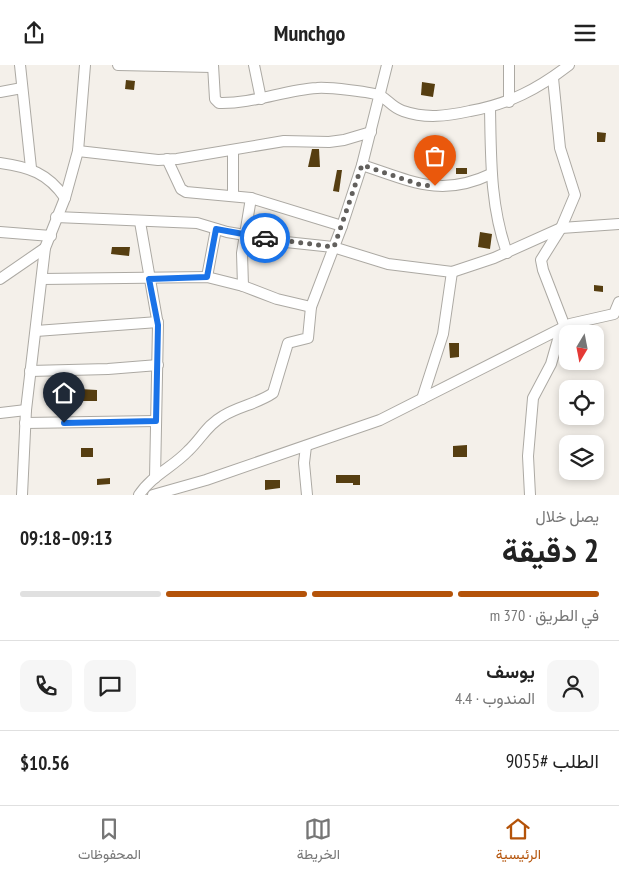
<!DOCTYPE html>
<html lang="ar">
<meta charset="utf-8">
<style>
:root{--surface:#fff;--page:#f6f6f6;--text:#222;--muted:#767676;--line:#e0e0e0;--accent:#b45309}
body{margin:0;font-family:"PT Sans Narrow",Vazirmatn,sans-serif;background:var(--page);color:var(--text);direction:rtl;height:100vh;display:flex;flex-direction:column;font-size:19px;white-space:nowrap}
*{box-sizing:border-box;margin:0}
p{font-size:16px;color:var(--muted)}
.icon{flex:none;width:28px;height:28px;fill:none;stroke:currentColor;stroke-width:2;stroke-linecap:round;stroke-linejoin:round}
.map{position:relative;height:430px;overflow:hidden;direction:ltr}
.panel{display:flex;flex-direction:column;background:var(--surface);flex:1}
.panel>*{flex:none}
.needle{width:32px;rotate:190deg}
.tools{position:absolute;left:559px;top:260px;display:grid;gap:10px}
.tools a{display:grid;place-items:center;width:45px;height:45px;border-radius:10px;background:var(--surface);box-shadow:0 2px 8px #0003;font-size:25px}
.pin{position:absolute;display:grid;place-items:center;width:42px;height:42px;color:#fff;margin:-51px -21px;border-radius:50% 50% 50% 0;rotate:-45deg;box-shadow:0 0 5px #0007}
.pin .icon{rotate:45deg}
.courier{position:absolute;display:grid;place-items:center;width:50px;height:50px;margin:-25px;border:4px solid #1a73e8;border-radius:50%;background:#fff;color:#222;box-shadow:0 1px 6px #0007}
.head em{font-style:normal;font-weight:700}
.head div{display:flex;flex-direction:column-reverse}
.head{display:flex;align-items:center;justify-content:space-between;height:85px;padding:0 20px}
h1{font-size:32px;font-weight:700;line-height:38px}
.bar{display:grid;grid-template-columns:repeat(4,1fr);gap:8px 5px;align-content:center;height:60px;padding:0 20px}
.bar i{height:6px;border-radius:4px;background:var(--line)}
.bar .on{background:var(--accent)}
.bar p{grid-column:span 4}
.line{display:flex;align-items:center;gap:12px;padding:0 20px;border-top:1px solid var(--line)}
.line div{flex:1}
.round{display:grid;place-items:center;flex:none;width:52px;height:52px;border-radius:10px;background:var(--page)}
header{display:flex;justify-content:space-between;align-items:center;height:65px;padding:0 20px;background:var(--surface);font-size:22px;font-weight:700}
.dock{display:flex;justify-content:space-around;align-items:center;height:70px;border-top:1px solid var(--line);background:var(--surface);font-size:14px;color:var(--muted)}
.dock a{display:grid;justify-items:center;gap:2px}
.dock .on{color:var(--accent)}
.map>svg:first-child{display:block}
</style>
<header><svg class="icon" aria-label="menu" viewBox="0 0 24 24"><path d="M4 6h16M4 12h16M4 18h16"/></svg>Munchgo<svg class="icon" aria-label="share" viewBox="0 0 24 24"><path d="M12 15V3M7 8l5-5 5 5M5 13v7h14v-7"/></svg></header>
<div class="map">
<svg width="619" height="430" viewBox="0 0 619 430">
<rect width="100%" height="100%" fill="#f4f0ea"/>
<!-- building -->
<g fill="#563e11">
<path d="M126,15L135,16L134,25L125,24Z"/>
<path d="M422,17L435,19L433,32L421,30Z"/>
<path d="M597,67L606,68L605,77H597Z"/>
<path d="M312,84H319L320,102H308Z"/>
<rect x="456" y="103" width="11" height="6"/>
<path d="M337,105H342L339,127L333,126Z"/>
<rect x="270" y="154" width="8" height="12"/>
<path d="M480,167L492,169L490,184L478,182Z"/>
<path d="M112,182H130L129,191L111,189Z"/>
<path d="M594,220L603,221V227L594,226Z"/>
<path d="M449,278H459V292L450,293Z"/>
<path d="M80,324L97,325V336H80Z"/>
<path d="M467,380V392H453V381Z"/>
<rect x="81" y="383" width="12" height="9"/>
<path d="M336,410H360V420H353V418H336Z"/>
<path d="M110,413V419L97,420V414Z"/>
<path d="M265,415H280V423L265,425Z"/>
</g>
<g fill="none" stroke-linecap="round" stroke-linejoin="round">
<!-- minor casing -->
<g stroke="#aca9a3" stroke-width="12">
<g id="minor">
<path d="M20,0L31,103"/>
<path d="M118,0L212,2"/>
<path d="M213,0L215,34L219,38C253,39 284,25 317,23C327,22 374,27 381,31C389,36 393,43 403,46C426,54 447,51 470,46C509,39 538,24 569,0"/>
<path d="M254,0L261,34"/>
<path d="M509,0V37"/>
<path d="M553,13L560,83L575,130L561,163L541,195L543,205L565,262"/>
<path d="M0,27L22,23"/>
<path d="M490,43C491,93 490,140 507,188"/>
<path d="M233,85V130"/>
<path d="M78,86L158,95L177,94L284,76L329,77L344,75L371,67"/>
<path d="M167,94L181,124L186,127L251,133L342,161"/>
<path d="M0,98C29,102 48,108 65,133"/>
<path d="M362,100C411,116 441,133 491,109"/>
<path d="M56,152L197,158L227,167L286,177L333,182L388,199L452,207L494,193L561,163L619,159"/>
<path d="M140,157L158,260L155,413"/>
<path d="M0,167L51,171"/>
<path d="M207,212L216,164"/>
<path d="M0,214L45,183"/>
<path d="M42,214L207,212L243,221L277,234L311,242"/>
<path d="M243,221L242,188L251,133"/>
<path d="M36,266L158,257"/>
<path d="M30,306L108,304L158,300"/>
<path d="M422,334L443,269L452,207"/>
<path d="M0,348L26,345"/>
<path d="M25,358L156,356"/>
<path d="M306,381L304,398L307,430"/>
<path d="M22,430L26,345L45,183L65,133L78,86L85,0"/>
<path d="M139,430C151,411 173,402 188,386C201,374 207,360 223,351C239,341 257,339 273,328L288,278L308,273L311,242L342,161L362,100L387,0"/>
<path d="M153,430L206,415L380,355L570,259L614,249L619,237"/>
<path d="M530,430L528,391L533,333L551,299L561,264"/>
</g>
</g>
<!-- minor -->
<use href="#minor" stroke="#fff" stroke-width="10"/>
</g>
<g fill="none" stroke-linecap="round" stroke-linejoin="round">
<!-- done -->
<path stroke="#62605d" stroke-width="5" stroke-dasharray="0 9" d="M265,173L334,182L362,100L421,120L435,121"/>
<!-- route -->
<path stroke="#1a73e8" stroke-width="6" d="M64,358L156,356L158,260L149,214L207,212L216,164L265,173"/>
</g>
</svg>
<div class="tools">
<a><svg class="needle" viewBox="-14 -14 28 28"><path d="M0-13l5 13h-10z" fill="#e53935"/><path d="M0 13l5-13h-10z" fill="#767676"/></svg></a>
<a><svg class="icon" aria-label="locate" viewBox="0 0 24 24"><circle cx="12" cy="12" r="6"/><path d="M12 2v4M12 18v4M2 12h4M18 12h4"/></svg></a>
<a><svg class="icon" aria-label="layers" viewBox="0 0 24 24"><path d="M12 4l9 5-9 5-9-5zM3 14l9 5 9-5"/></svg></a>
</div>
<div class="pin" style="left:435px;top:121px;background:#ea580c"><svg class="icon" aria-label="bag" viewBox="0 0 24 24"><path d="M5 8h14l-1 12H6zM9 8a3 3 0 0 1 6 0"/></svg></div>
<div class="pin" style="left:64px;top:358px;background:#1f2937"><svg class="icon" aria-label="home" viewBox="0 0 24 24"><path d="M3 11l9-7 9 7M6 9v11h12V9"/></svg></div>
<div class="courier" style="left:265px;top:173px"><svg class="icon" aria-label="car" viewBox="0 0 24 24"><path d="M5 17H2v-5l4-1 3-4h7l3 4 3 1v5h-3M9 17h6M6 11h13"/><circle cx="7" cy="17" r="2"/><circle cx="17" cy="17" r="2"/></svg></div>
</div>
<section class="panel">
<div class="head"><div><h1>2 دقيقة</h1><p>يصل خلال</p></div><em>09:13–09:18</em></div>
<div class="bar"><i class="on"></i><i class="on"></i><i class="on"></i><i></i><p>في الطريق · 370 m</p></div>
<div class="line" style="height:90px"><a class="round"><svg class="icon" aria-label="person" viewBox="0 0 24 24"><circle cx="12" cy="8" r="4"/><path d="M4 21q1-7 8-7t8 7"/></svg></a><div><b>يوسف</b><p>المندوب · 4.4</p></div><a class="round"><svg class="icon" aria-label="chat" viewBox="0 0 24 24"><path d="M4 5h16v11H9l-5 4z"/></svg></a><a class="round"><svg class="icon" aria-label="phone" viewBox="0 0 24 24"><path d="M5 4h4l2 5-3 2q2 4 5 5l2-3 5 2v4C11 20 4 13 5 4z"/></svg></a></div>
<div class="line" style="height:65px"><div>الطلب #9055</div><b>$10.56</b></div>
</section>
<nav class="dock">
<a class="on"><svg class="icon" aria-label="home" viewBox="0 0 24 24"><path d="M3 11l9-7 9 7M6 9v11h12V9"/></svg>الرئيسية</a>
<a><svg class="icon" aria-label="map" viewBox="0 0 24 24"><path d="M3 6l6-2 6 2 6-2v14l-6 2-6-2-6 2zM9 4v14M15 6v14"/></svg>الخريطة</a>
<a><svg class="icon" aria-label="saved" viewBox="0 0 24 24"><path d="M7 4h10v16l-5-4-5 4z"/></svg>المحفوظات</a>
</nav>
